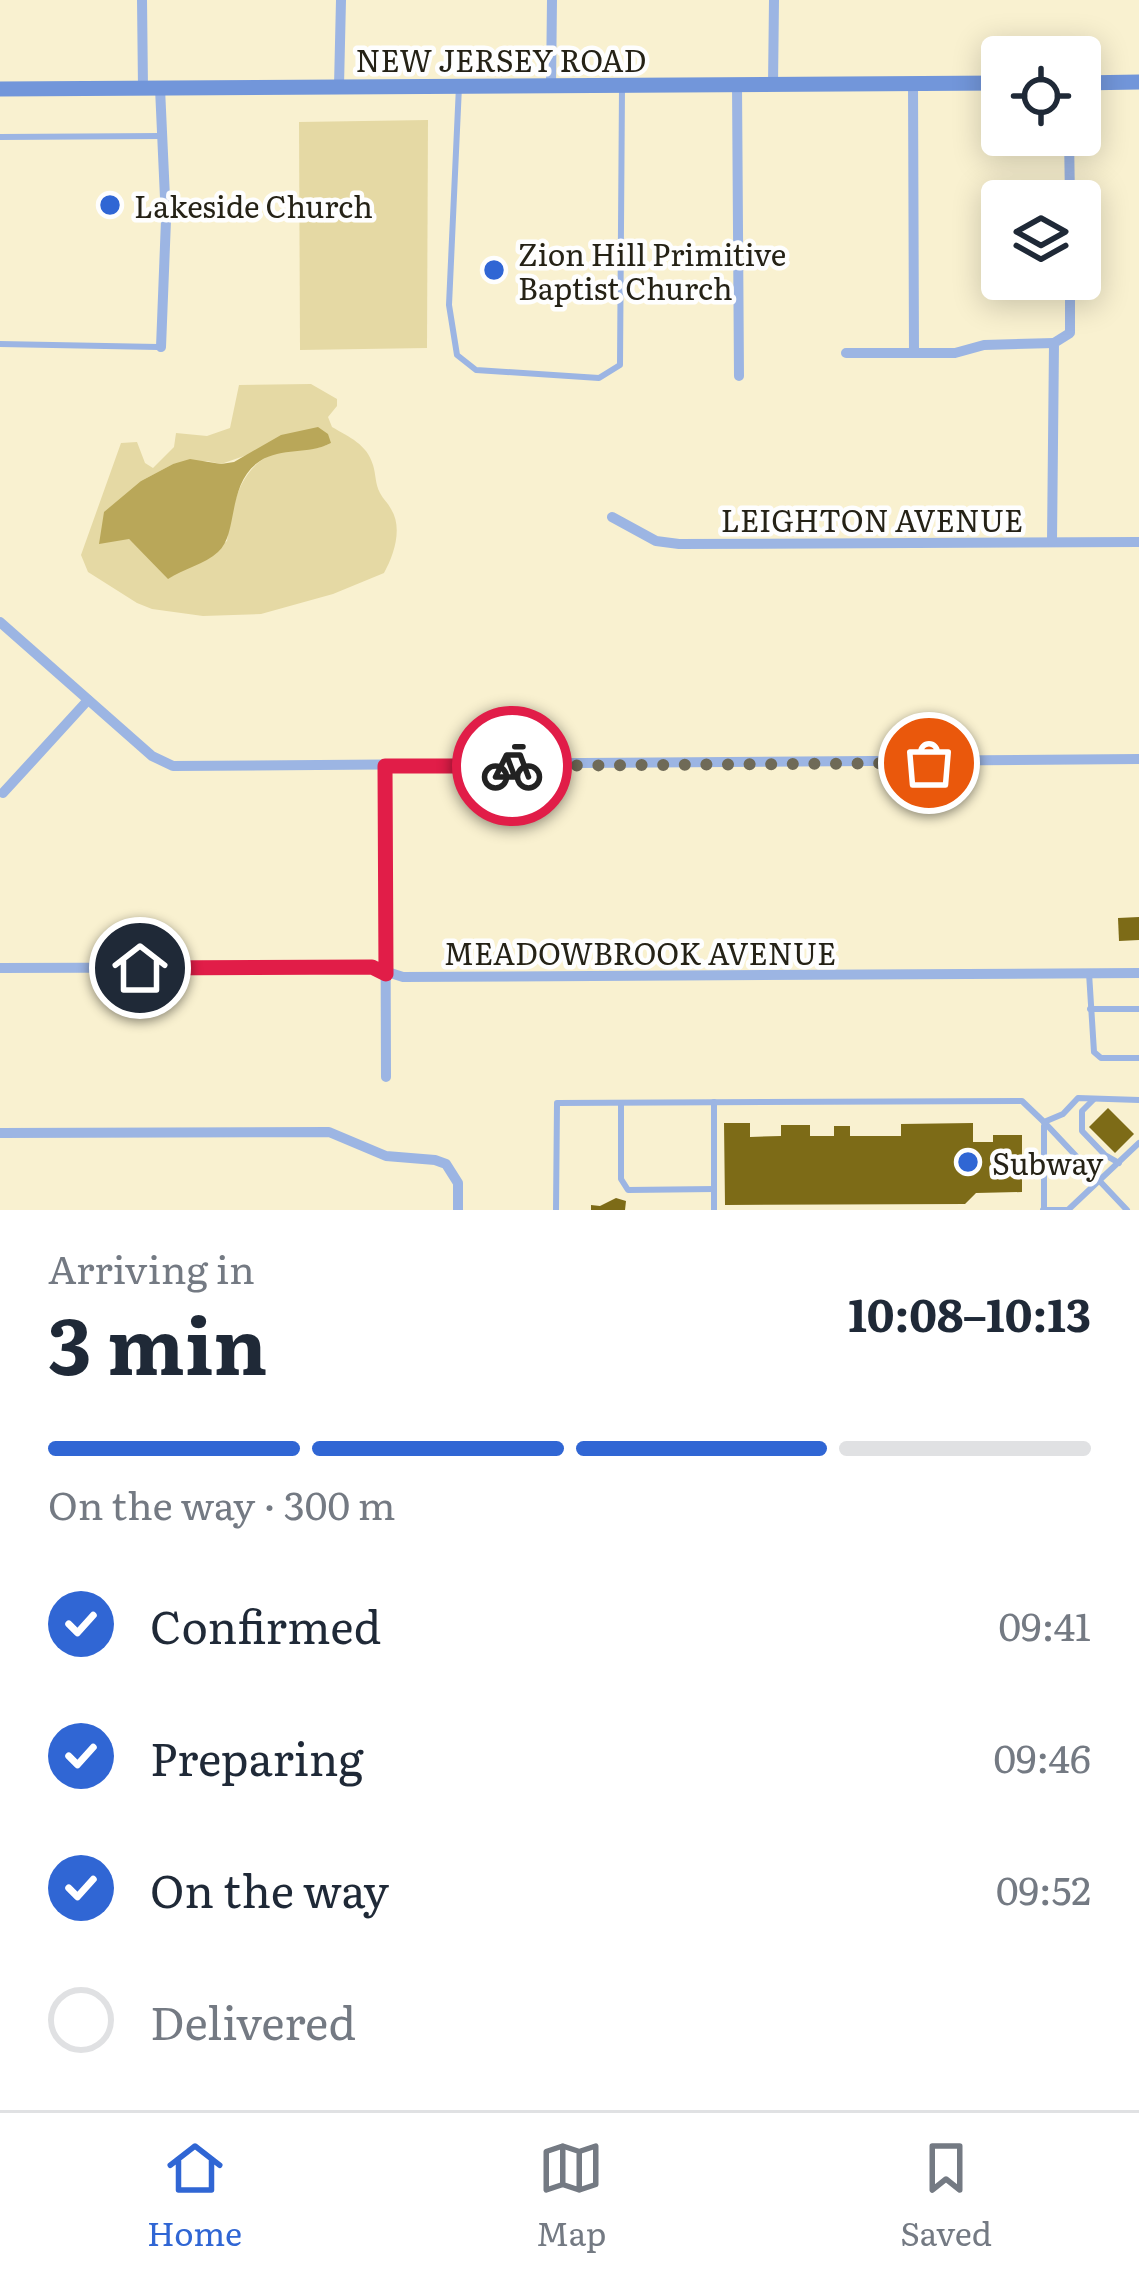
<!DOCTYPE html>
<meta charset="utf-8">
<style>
:root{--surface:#fff;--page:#f6f6f7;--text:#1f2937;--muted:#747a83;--line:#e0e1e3;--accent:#3066d4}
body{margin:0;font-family:Literata,serif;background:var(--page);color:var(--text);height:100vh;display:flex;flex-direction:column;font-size:45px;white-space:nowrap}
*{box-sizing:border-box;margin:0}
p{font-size:39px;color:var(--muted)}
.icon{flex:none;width:66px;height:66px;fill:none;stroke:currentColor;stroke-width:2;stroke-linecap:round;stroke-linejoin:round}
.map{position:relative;height:1210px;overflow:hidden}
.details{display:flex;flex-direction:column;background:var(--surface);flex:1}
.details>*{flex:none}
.tools{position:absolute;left:981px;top:36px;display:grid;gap:24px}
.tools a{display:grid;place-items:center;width:120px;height:120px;border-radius:12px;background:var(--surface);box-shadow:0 6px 30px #0003;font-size:60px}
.pin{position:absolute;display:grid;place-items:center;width:102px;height:102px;color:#fff;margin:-51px;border:6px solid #fff;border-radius:50%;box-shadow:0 3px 12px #0007}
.courier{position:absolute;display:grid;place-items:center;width:120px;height:120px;margin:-60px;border:9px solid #e11d48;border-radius:50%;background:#fff;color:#222;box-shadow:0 3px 15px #0007}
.headline em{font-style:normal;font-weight:700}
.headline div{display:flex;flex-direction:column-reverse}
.headline{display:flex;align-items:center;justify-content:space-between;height:204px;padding:0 48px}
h1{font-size:78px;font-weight:700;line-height:90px}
.bar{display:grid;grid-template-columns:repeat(4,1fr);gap:18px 12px;align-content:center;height:144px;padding:0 48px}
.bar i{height:15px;border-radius:9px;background:var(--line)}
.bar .on{background:var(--accent)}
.bar p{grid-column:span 4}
ol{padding:0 48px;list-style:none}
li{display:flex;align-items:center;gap:36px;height:132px}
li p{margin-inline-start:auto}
li .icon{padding:12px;border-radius:50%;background:var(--accent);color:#fff;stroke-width:4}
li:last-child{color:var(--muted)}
li i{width:66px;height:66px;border:6px solid var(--line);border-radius:50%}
.dock{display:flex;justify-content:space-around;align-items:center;height:168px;border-top:3px solid var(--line);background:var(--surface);font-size:33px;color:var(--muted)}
.dock a{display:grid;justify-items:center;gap:6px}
.dock .on{color:var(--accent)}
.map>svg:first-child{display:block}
</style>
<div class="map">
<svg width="1139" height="1210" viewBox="0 0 1139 1210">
<rect width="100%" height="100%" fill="#f9f1d0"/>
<!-- green -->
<g fill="#e5d9a4" fill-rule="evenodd">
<path d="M428,120L427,348L300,350L299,122Z"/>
<path d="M311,384L337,399V406L328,417L332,427C349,437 367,444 373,465C376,474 375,484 380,493C383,499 388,503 391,509C403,528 394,555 384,573L333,594L261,614L203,616L152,609L137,603L88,572L81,555L121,443L137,442L145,463L153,468L174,447L176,433L207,436L230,428L239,385ZM331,443C316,451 301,448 284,451C241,459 232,504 227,541L169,578L129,539H117L141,481L173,464L207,461L221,464L247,455Z"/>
</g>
<!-- water -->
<path fill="#b9a759" d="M318,427L328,434L331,443C308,455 282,447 260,461C226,483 239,534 218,552C205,564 183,569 168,579L129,539L99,544L104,512L141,481L173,464L190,459L221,464L234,462L281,435Z"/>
<!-- building -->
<g fill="#7d6b17">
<path d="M1139,917V940L1119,941L1118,918Z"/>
<path d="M1108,1108L1134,1134L1115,1153L1089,1127Z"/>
<path d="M724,1123H750V1137L781,1136V1125H810V1136H834V1126H850V1136H901V1124L973,1123V1142H993V1135H1022V1192L976,1193L965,1204L725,1205Z"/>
<path d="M616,1198L626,1201L625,1210H591V1205L600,1206Z"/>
</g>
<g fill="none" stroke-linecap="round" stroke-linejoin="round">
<!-- lane -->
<g stroke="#9cb5e3" stroke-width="6">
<path d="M459,86L449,305L457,355L476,370L599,378L620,365L622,89"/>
<path d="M0,137L161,136"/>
<path d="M0,344L158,347"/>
<path d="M1089,973L1094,1052L1101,1058H1139"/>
<path d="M1090,1009H1139"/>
<path d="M1093,1100L1082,1111V1131L1105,1155L1119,1163"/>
<path d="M714,1102V1210"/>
<path d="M621,1103V1179L628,1190L714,1189"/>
<path d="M1044,1122L1127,1210"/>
<path d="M1044,1209V1126"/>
<path d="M556,1210L557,1103L1022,1101L1044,1122L1063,1114L1078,1098L1139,1100"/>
<path d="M1043,1210H1068L1139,1143"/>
</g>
<!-- street -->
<g stroke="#9cb5e3" stroke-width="10">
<path d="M142,0L143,88"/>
<path d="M913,84L914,352"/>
<path d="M737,85L739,376"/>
<path d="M773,85L774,0"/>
<path d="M339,86L341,0"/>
<path d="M551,86L552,0"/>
<path d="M160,88L166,220L161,347"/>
<path d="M1069,135L1070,201"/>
<path d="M846,353H955L984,345L1054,343"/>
<path d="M612,517L656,541L679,544L1139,542"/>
<path d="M1052,541L1054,343L1070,333V279"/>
<path d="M0,622L152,756L173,766L1139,759"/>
<path d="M385,766L386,1077"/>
<path d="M3,793L88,700"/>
<path d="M0,968L372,967L403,977L1139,973"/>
<path d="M0,1133L329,1132L386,1156L435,1160L446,1164L458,1183V1210"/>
</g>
<!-- secondary -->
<g stroke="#7296da" stroke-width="15">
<path d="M1080,83L1139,82"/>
<path d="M0,89L1002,83"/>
</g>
</g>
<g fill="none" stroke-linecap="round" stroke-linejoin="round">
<!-- done -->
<path stroke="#6f6a57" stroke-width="12" stroke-dasharray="0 21.6" d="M512,766L929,763"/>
<!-- route -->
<path stroke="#e11d48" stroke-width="15" d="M140,968L372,967L386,974L385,766H512"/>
</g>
<!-- markers -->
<g fill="#3066d4" stroke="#fefefe" stroke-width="4.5">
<circle cx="110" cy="205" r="12"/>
<circle cx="494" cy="270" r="12"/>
<circle cx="968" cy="1162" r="12"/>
</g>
<g text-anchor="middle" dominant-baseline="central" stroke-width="9" stroke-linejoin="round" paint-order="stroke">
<!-- street labels -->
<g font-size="30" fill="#252216" stroke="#fefefe">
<text x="501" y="59">NEW JERSEY ROAD</text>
<text x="872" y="519">LEIGHTON AVENUE</text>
<text x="640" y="952">MEADOWBROOK AVENUE</text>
</g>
<!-- poi labels -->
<g font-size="30" fill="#252216" stroke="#fefefe" text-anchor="start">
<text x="134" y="205">Lakeside Church</text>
<text x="518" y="253">Zion Hill Primitive<tspan x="518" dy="34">Baptist Church</tspan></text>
<text x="992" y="1162">Subway</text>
</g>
</g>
</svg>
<div class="tools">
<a><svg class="icon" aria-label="locate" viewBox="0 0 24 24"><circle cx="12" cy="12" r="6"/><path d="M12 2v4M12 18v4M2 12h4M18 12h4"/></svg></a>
<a><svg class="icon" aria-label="layers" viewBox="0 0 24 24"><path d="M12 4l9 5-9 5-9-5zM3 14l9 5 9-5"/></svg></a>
</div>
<div class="pin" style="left:929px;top:763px;background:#ea580c"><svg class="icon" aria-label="bag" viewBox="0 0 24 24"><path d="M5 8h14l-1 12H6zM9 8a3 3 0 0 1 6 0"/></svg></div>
<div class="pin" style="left:140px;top:968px;background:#1f2937"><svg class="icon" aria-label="home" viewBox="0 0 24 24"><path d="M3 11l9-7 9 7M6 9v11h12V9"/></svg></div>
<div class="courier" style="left:512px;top:766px"><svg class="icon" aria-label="bike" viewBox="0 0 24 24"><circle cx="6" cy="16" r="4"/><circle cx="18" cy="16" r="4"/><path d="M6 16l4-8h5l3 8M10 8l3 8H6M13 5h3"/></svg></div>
</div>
<section class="details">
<div class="headline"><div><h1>3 min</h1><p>Arriving in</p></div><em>10:08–10:13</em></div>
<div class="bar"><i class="on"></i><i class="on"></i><i class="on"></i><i></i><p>On the way · 300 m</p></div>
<ol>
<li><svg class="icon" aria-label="check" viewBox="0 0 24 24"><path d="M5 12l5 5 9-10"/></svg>Confirmed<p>09:41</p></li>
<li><svg class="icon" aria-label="check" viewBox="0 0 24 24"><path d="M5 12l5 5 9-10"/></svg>Preparing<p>09:46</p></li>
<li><svg class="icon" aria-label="check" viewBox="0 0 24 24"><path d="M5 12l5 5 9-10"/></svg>On the way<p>09:52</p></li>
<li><i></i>Delivered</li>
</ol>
</section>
<nav class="dock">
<a class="on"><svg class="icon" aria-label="home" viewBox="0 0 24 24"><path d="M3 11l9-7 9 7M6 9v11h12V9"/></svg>Home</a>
<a><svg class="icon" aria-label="map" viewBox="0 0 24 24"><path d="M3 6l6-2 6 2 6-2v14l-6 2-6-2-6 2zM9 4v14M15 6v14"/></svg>Map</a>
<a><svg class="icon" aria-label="saved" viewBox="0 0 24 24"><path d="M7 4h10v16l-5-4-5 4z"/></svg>Saved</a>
</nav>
